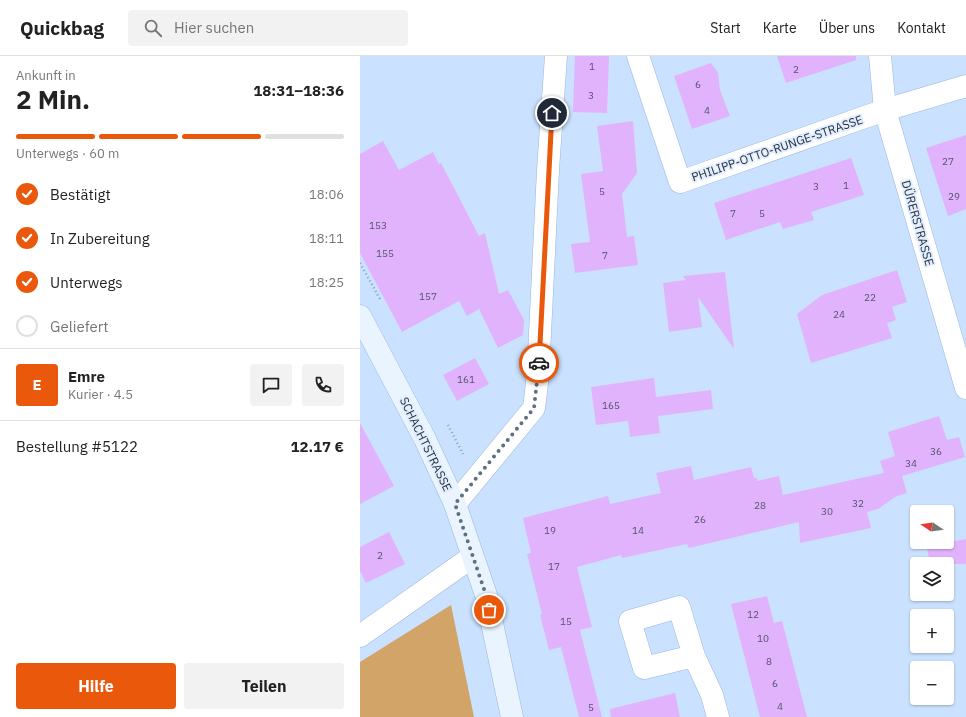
<!DOCTYPE html>
<html lang="de">
<meta charset="utf-8">
<style>
:root{--surface:#fff;--page:#f2f2f2;--text:#222;--muted:#767676;--line:#e0e0e0;--accent:#ea580c}
body{margin:0;font-family:"IBM Plex Sans",sans-serif;background:var(--page);color:var(--text);height:100vh;display:flex;flex-direction:column;font-size:15px;white-space:nowrap}
*{box-sizing:border-box;margin:0}
p{font-size:13px;color:var(--muted)}
.icon{flex:none;width:22px;height:22px;fill:none;stroke:currentColor;stroke-width:2;stroke-linecap:round;stroke-linejoin:round}
.map{position:relative;flex:1;overflow:hidden}
.drawer{display:flex;flex-direction:column;background:var(--surface);width:360px}
.drawer>*{flex:none}
.needle{width:26px;rotate:283deg}
.fabs{position:absolute;left:550px;top:449px;display:grid;gap:8px}
.fabs a{display:grid;place-items:center;width:44px;height:44px;border-radius:4px;background:var(--surface);box-shadow:0 1px 3px #0004;font-size:20px}
.pin{position:absolute;display:grid;place-items:center;width:34px;height:34px;color:#fff;margin:-17px;border:2px solid #fff;border-radius:50%;box-shadow:0 1px 4px #0007}
.courier{position:absolute;display:grid;place-items:center;width:40px;height:40px;margin:-20px;border:3px solid #ea580c;border-radius:50%;background:#fff;color:#222;box-shadow:0 1px 5px #0007}
.headline em{font-style:normal;font-weight:700}
.headline div{display:flex;flex-direction:column-reverse}
.headline{display:flex;align-items:center;justify-content:space-between;height:68px;padding:0 16px}
h1{font-size:26px;font-weight:700;line-height:30px}
.bar{display:grid;grid-template-columns:repeat(4,1fr);gap:6px 4px;align-content:center;height:48px;padding:0 16px}
.bar i{height:5px;border-radius:3px;background:var(--line)}
.bar .active{background:var(--accent)}
.bar p{grid-column:span 4}
.line{display:flex;align-items:center;gap:10px;padding:0 16px;border-top:1px solid var(--line)}
.line div{flex:1}
.round{display:grid;place-items:center;flex:none;width:42px;height:42px;border-radius:4px;background:var(--page)}
ol{padding:0 16px;list-style:none}
li{display:flex;align-items:center;gap:12px;height:44px}
li p{margin-inline-start:auto}
li .icon{padding:4px;border-radius:50%;background:var(--accent);color:#fff;stroke-width:4}
li:last-child{color:var(--muted)}
li i{width:22px;height:22px;border:2px solid var(--line);border-radius:50%}
.primary-button{display:flex;gap:8px;margin-top:auto;padding:8px 16px}
.primary-button a{flex:1;height:46px;border-radius:4px;background:var(--accent);color:#fff;font-size:16px;font-weight:700;line-height:46px;text-align:center}
.primary-button a+a{background:var(--page);color:var(--text)}
header{display:flex;align-items:center;gap:24px;box-sizing:border-box;height:56px;padding:0 20px;background:var(--surface);border-bottom:1px solid var(--line)}
header strong{font-size:19px}
nav{display:flex;gap:22px;margin-inline-start:auto;font-size:14px}
.search{width:280px;height:36px;background:var(--page);display:flex;align-items:center;gap:10px;box-sizing:border-box;padding:0 14px;border-radius:4px;color:var(--muted);font-size:15px}
main{display:flex;flex:1;min-height:0}
.map>svg:first-child{display:block}
</style>
<header>
<strong>Quickbag</strong>
<div class="search"><svg class="icon" aria-label="search" viewBox="0 0 24 24"><circle cx="10" cy="10" r="6"/><path d="M15 15l6 6"/></svg>Hier suchen</div>
<nav><a>Start</a><a>Karte</a><a>Über uns</a><a>Kontakt</a></nav>
</header>
<main>
<section class="drawer">
<div class="headline"><div><h1>2 Min.</h1><p>Ankunft in</p></div><em>18:31–18:36</em></div>
<div class="bar"><i class="active"></i><i class="active"></i><i class="active"></i><i></i><p>Unterwegs · 60 m</p></div>
<ol>
<li><svg class="icon" aria-label="check" viewBox="0 0 24 24"><path d="M5 12l5 5 9-10"/></svg>Bestätigt<p>18:06</p></li>
<li><svg class="icon" aria-label="check" viewBox="0 0 24 24"><path d="M5 12l5 5 9-10"/></svg>In Zubereitung<p>18:11</p></li>
<li><svg class="icon" aria-label="check" viewBox="0 0 24 24"><path d="M5 12l5 5 9-10"/></svg>Unterwegs<p>18:25</p></li>
<li><i></i>Geliefert</li>
</ol>
<div class="line" style="height:72px"><b class="round" style="background:var(--accent);color:#fff">E</b><div><b>Emre</b><p>Kurier · 4.5</p></div><a class="round"><svg class="icon" aria-label="chat" viewBox="0 0 24 24"><path d="M4 5h16v11H9l-5 4z"/></svg></a><a class="round"><svg class="icon" aria-label="phone" viewBox="0 0 24 24"><path d="M5 4h4l2 5-3 2q2 4 5 5l2-3 5 2v4C11 20 4 13 5 4z"/></svg></a></div>
<div class="line" style="height:52px"><div>Bestellung #5122</div><b>12.17 €</b></div>
<div class="primary-button"><a>Hilfe</a><a>Teilen</a></div>
</section>
<div class="map">
<svg width="606" height="661" viewBox="0 0 606 661">
<rect width="100%" height="100%" fill="#cae2ff"/>
<!-- green -->
<path fill="#d2a467" d="M91,549L114,661H0V606Z"/>
<!-- building -->
<g fill="#e1b3fc">
<path d="M215,0H249L247,57L213,56Z"/>
<path d="M417,0H496V4L426,27Z"/>
<path d="M351,7L358,17L360,34L370,60L332,73L314,20Z"/>
<path d="M273,65L277,117L262,138L267,181L274,180L278,209L215,217L211,188L230,186L221,118L243,115L237,70Z"/>
<path d="M606,79V153L588,160L566,92Z"/>
<path d="M23,85L39,114L73,96L79,108L81,107L119,180L125,177L139,238L148,234L164,264L163,279L138,292L119,253L107,260L99,245L42,276L0,197V98Z"/>
<path d="M491,102L504,139L451,156L454,164L423,173L420,166L366,184L354,147Z"/>
<path d="M537,214L547,246L532,251L536,264L527,267L532,282L451,307L437,258L462,239Z"/>
<path d="M365,216L374,293L338,241L342,271L309,276L303,227L326,224L323,220Z"/>
<path d="M115,302L129,328L97,345L83,319Z"/>
<path d="M294,322L296,341L351,334L353,353L298,360L300,377L270,381L268,365L236,369L231,331Z"/>
<path d="M579,360L587,384L599,381L605,401L542,420L547,437L535,441L518,453L507,456L511,472L440,487L439,466L329,492L327,488L262,502L261,499L217,511L232,571L220,574L242,661H219L201,591L189,594L180,559L182,558L167,498L171,497L163,462L248,440L250,448L301,437L296,417L331,410L334,424L391,411L394,422H397V425L419,420L423,439L524,417L520,405L535,400L528,376Z"/>
<path d="M0,367L34,430L0,448Z"/>
<path d="M29,476L45,508L6,527L0,515V491Z"/>
<path d="M606,483V508H570L566,486H590Z"/>
<path d="M407,540L414,567L422,565L447,661H400L371,548Z"/>
<path d="M315,637L320,661H251L250,653Z"/>
</g>
<g fill="none" stroke-linecap="round" stroke-linejoin="round">
<!-- street casing -->
<g stroke="#99b6d9" stroke-width="23">
<g id="street">
<path d="M278,0L320,126L525,54L606,30"/>
<path d="M520,0L525,54L606,332"/>
<path d="M95,448L174,352L178,319L188,114L196,0"/>
<path d="M0,580L112,501"/>
<path d="M334,600L284,612L270,565L319,551L334,600L352,639L358,661"/>
</g>
</g>
<!-- secondary casing -->
<g stroke="#99b6d9" stroke-width="23">
<path id="secondary" d="M0,260L65,383L95,448L126,539L152,661"/>
</g>
<!-- path -->
<g stroke="#899cb3" stroke-width="2.5" stroke-dasharray="1 3" stroke-linecap="butt">
<path d="M0,207L20,243"/>
<path d="M88,369L103,398"/>
</g>
<!-- street -->
<use href="#street" stroke="#fff" stroke-width="22"/>
<!-- secondary -->
<use href="#secondary" stroke="#eaf4fe" stroke-width="22"/>
</g>
<g fill="none" stroke-linecap="round" stroke-linejoin="round">
<!-- done -->
<path stroke="#607083" stroke-width="4" stroke-dasharray="0 7.2" d="M129,554L126,539L95,448L174,352L179,307"/>
<!-- route -->
<path stroke="#ea580c" stroke-width="5" d="M179,307L192,57"/>
</g>
<g text-anchor="middle" dominant-baseline="central" stroke-width="4" stroke-linejoin="round" paint-order="stroke">
<!-- number labels -->
<g font-size="10" fill="#56526f">
<text x="232" y="10">1</text>
<text x="436" y="13">2</text>
<text x="338" y="28">6</text>
<text x="231" y="39">3</text>
<text x="347" y="54">4</text>
<text x="588" y="105">27</text>
<text x="486" y="129">1</text>
<text x="456" y="130">3</text>
<text x="242" y="135">5</text>
<text x="594" y="140">29</text>
<text x="373" y="157">7</text>
<text x="402" y="157">5</text>
<text x="18" y="169">153</text>
<text x="25" y="197">155</text>
<text x="245" y="199">7</text>
<text x="68" y="240">157</text>
<text x="510" y="241">22</text>
<text x="479" y="258">24</text>
<text x="106" y="323">161</text>
<text x="251" y="349">165</text>
<text x="576" y="395">36</text>
<text x="551" y="407">34</text>
<text x="498" y="447">32</text>
<text x="400" y="449">28</text>
<text x="467" y="455">30</text>
<text x="340" y="463">26</text>
<text x="190" y="474">19</text>
<text x="278" y="474">14</text>
<text x="20" y="499">2</text>
<text x="194" y="510">17</text>
<text x="393" y="558">12</text>
<text x="206" y="565">15</text>
<text x="403" y="582">10</text>
<text x="409" y="605">8</text>
<text x="415" y="627">6</text>
<text x="420" y="650">4</text>
<text x="231" y="651">5</text>
</g>
<!-- street labels -->
<g font-size="12" fill="#273240" stroke="#e2eefd">
<text transform="translate(417 92) rotate(-19)">PHILIPP-OTTO-RUNGE-STRASSE</text>
<text transform="translate(558 167) rotate(74)">DÜRERSTRASSE</text>
<text transform="translate(66 388) rotate(64)">SCHACHTSTRASSE</text>
</g>
</g>
</svg>
<div class="fabs">
<a><svg class="needle" viewBox="-14 -14 28 28"><path d="M0-13l5 13h-10z" fill="#e53935"/><path d="M0 13l5-13h-10z" fill="#767676"/></svg></a>
<a><svg class="icon" aria-label="layers" viewBox="0 0 24 24"><path d="M12 4l9 5-9 5-9-5zM3 14l9 5 9-5"/></svg></a>
<a>+</a>
<a>−</a>
</div>
<div class="pin" style="left:129px;top:554px;background:#ea580c"><svg class="icon" aria-label="bag" viewBox="0 0 24 24"><path d="M5 8h14l-1 12H6zM9 8a3 3 0 0 1 6 0"/></svg></div>
<div class="pin" style="left:192px;top:57px;background:#1f2937"><svg class="icon" aria-label="home" viewBox="0 0 24 24"><path d="M3 11l9-7 9 7M6 9v11h12V9"/></svg></div>
<div class="courier" style="left:179px;top:307px"><svg class="icon" aria-label="car" viewBox="0 0 24 24"><path d="M5 17H2v-5l4-1 3-4h7l3 4 3 1v5h-3M9 17h6M6 11h13"/><circle cx="7" cy="17" r="2"/><circle cx="17" cy="17" r="2"/></svg></div>
</div>
</main>
